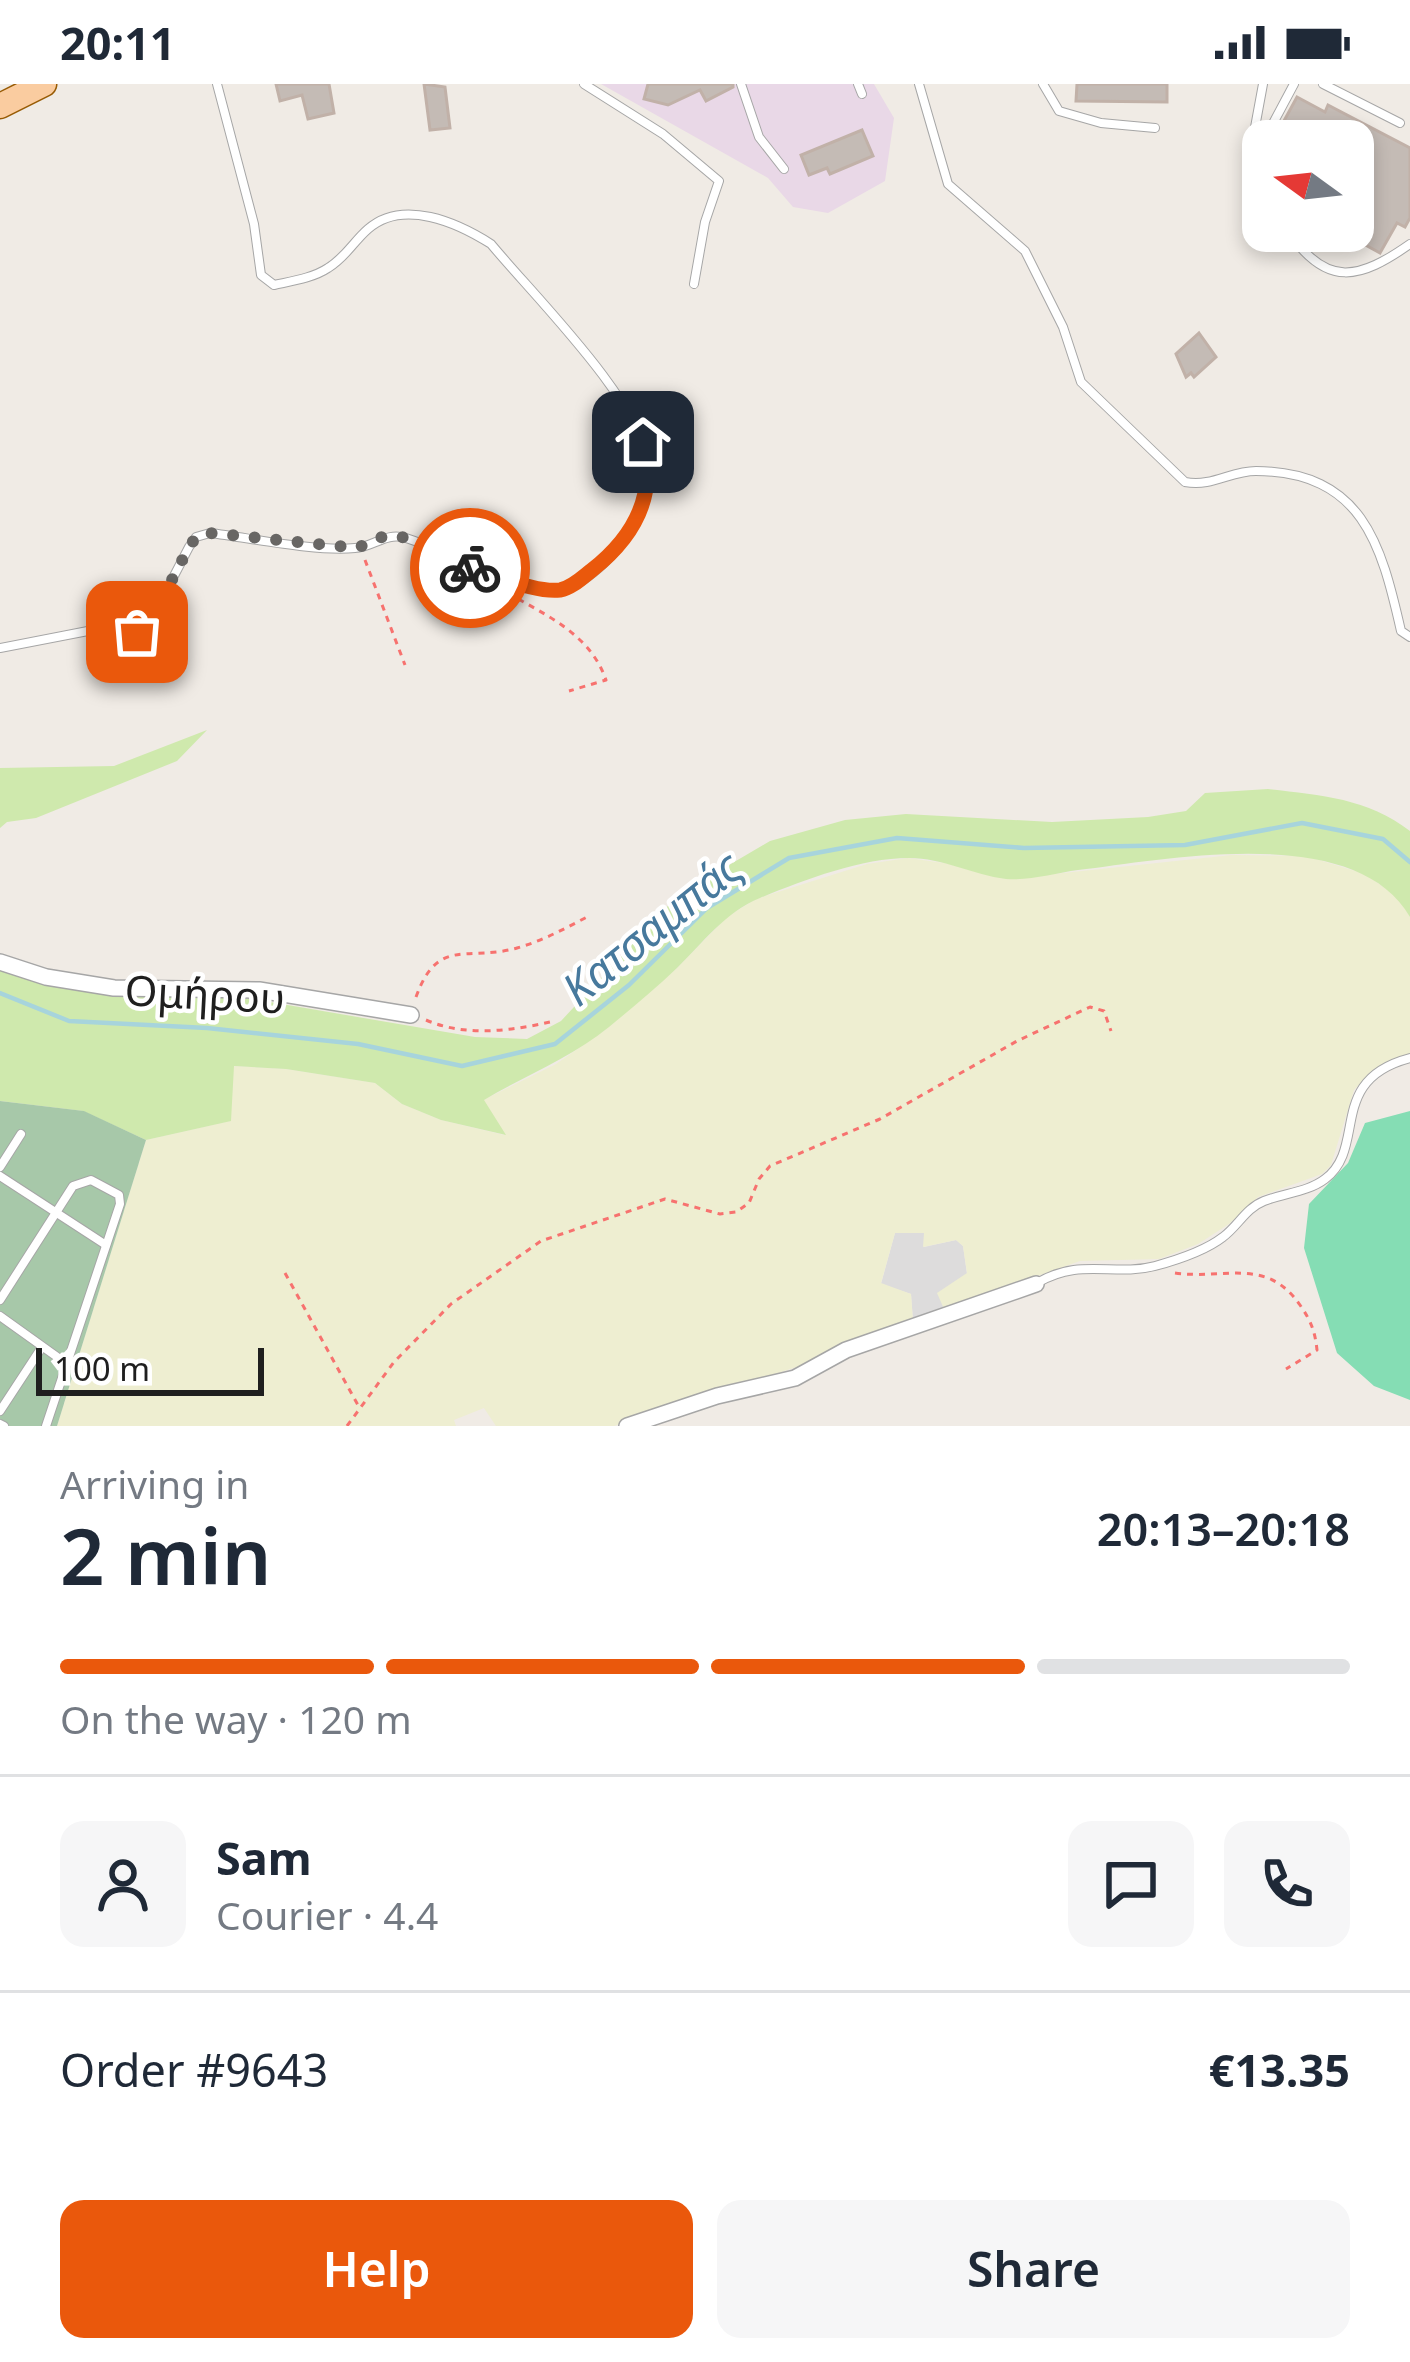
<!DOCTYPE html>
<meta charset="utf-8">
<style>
:root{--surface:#fff;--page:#f6f6f7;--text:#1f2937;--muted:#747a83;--line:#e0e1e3;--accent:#ea580c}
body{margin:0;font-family:"Noto Sans",sans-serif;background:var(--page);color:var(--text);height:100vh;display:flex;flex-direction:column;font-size:45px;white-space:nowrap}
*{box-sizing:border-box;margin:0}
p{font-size:39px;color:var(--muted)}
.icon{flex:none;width:66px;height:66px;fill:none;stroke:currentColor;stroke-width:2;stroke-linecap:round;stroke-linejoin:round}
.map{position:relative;height:1342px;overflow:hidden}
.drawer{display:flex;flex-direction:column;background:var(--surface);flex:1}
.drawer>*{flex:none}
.needle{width:78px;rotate:285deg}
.fabs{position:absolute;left:1242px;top:36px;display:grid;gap:24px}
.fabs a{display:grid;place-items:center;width:132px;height:132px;border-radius:24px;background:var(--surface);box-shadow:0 6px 18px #0003;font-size:60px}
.scale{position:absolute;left:36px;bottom:30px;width:228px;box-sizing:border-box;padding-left:12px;border:6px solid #1f1f1f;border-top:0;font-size:33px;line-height:42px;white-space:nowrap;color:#1f1f1f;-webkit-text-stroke:9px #fff;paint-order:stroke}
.pin{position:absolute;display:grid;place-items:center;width:102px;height:102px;color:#fff;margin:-51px;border-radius:24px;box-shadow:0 6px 18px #0006}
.courier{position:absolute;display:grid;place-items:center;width:120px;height:120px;margin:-60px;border:9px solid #ea580c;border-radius:50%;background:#fff;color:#222;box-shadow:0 3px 15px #0007}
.head em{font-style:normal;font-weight:600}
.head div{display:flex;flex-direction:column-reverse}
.head{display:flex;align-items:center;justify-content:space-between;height:204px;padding:0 60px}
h1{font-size:78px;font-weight:600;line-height:90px}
.bar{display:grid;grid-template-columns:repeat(4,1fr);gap:18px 12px;align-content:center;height:144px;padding:0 60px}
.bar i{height:15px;border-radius:9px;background:var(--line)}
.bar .on{background:var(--accent)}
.bar p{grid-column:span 4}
.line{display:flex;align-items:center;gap:30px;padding:0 60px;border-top:3px solid var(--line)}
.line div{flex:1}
.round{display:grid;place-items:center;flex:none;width:126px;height:126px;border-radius:24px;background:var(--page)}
.action{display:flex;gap:24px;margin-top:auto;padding:24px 60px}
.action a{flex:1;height:138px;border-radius:24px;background:var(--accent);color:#fff;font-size:48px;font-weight:600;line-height:138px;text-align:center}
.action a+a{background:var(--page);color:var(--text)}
.status{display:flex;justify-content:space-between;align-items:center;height:84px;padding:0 60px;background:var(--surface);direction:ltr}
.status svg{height:33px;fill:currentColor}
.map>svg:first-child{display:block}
</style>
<div class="status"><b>20:11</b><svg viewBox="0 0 49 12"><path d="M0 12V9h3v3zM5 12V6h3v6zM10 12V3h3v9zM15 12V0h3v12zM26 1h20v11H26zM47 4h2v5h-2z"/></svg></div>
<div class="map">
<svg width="1410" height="1342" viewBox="0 0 1410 1342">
<rect width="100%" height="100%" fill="#f0ebe5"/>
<!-- residential -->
<path fill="#dddcdc" d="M895,1149H925L924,1163L956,1156L963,1162L967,1190L954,1201L944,1225L913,1237L911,1210L881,1200Z"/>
<!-- industrial -->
<path fill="#e9d8e7" d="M601,0H874L894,34L885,97L828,129L793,123L768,94Z"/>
<!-- farmland -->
<path fill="#eeeed1" d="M1232,771L1306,772L1365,790L1399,814L1410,833V970L1374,985L1354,1006L1331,1081L1322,1090L1258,1113L1229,1140L1198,1160L1159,1175L1080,1177L944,1225L937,1209L967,1189L963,1162L956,1156L923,1163L924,1149H895L881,1199L911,1210L913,1237L815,1277L614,1342H496L484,1324L454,1336L456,1342H57L146,1056L230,1037L233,982L286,985L375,999L402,1020L441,1036L504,1051L483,1016L556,980L605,946L676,885L727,833L756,815L867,780L908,774L958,781L1007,795Z"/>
<!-- grass -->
<g fill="#cfe9ad">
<path d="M207,646L177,677L36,734L7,738L0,744V684L114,682Z"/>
<path d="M1268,705C1320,711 1367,714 1410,747V833C1356,738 1169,775 1078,786C1056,789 1028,797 1006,795C973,791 943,774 909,774C861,774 804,796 760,814C725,828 704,858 677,884C656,904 632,924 609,943C571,974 526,991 484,1016L506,1051L441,1036L402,1020L375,999L286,985L234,982L231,1037L146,1056L83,1027L0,1017V885L104,909L252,915L475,953L527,955L561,937L678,811L770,757L845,736L906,730L1052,738L1148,733L1186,727L1205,709Z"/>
</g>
<!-- cemetery -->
<path fill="#a7c8a9" d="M0,1017L84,1027L146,1056L57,1342H0Z"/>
<!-- pitch -->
<path fill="#85ddb4" d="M1410,1027V1316L1374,1302L1337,1269L1304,1164L1309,1120L1348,1079L1365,1039Z"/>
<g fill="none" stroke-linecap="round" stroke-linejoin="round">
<!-- stream -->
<path stroke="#a7d4dc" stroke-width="4.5" d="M0,909L69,937L207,944L358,960L462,982L555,960L629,901L707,824L789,774L897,754L1024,764L1185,761L1302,739L1383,755L1410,778"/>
</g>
<!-- building -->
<g fill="#c4bbb5" stroke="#c1b1a8" stroke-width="3">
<path d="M276,0H329L334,29L308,35L302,11L280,17Z"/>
<path d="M424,0L445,3L450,44L430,46Z"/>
<path d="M648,0H733V3L706,17L700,6L668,21L644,15Z"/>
<path d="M1077,0H1167V18L1076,17Z"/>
<path d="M1297,13L1325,28L1328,21L1410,64V134L1405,143L1397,139L1380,169L1353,154V57H1273Z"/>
<path d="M862,46L873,72L830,90L827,84L809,91L801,71Z"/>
<path d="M1199,249L1216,273L1194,293L1191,289L1186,293L1176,270Z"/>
</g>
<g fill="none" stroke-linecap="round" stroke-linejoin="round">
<!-- lane casing -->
<g stroke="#a6a6a6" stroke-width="10">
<g id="lane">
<path d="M584,0L663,50L719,97L705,138L694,200"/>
<path d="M741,0L759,53L784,85"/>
<path d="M858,0L862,10"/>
<path d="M919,0L948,100L1025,167L1063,243L1081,298L1185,398C1213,403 1230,387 1256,387C1362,388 1381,459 1401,547L1410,553"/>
<path d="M1043,0L1059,27L1101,39L1155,44"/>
<path d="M1323,0L1400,39"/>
<path d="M1254,75L1294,0"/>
<path d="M1263,101L1251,65L1263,0"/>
<path d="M1288,147C1327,205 1360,195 1410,160"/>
<path d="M0,564L93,546L137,548L149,540L189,463L196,453L210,449C251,454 316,468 355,464C374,463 385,448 406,454C446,466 518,511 561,506C582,503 613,473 624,456C638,432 653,409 649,380C640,316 534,212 491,160C458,139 403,114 368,145C353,158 346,173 328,184C313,194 292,197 274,201L261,191L254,140L217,0"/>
<path d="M0,1083L21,1050"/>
<path d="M0,1092L106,1161"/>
<path d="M1037,1199C1081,1173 1113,1193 1155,1182C1177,1176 1205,1167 1223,1153C1238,1142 1246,1124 1264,1117C1284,1109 1308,1108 1325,1095C1368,1063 1326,996 1410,974"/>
<path d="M0,1216L73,1102L91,1096L119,1111L120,1120L46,1342"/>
<path d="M0,1232L67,1280"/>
<path d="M0,1327L42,1263"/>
<path d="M0,1340L4,1342"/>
</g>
</g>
<!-- street casing -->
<g stroke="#a6a6a6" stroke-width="18">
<g id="street">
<path d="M0,878L46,893L114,904L259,906L411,931"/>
<path d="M627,1342L717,1312L795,1294L846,1266L1036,1200"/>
</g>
</g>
<!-- primary casing -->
<g stroke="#975a03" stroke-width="27">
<path id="primary" d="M0,22L44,0"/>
</g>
<!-- path -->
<g stroke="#f7726f" stroke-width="3" stroke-dasharray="6 6" stroke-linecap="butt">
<path d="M365,476L405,581"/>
<path d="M472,493L474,499L494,504"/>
<path d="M508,509C547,532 590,550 606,596L569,607"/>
<path d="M416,913C438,852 467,878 517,864C542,857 564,845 587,833"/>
<path d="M426,936C465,953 510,947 550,938"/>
<path d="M285,1189L359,1323"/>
<path d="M1175,1189C1224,1196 1266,1172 1300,1221C1311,1237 1315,1247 1317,1266L1286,1285"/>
<path d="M347,1342L394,1278L451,1220L541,1157L665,1115L720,1130L736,1128L749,1119L759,1095L770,1082L880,1035L1017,957L1090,923L1104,927L1111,947"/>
</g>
<!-- lane -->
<use href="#lane" stroke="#fff" stroke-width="8"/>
<!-- street -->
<use href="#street" stroke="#fff" stroke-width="15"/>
<!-- primary -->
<use href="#primary" stroke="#facca0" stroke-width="24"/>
</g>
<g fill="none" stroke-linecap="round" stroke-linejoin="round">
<!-- done -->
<path stroke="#686664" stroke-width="12" stroke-dasharray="0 21.6" d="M137,548L149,540L189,463L196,453L210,449L357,464L382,453L400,452L470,484"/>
<!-- route -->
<path stroke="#ea580c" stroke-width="15" d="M470,484C496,490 534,509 560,506C572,504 583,493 592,486C634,453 657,411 643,358"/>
</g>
<g text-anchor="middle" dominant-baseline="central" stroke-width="9" stroke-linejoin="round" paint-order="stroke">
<!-- street labels -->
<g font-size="42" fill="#1f1f1f" stroke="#fff">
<text transform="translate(205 909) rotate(3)">Ομήρου</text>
</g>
<!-- water labels -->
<g font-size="45" font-style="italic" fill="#47799d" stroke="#fff">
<text transform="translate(651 843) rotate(-39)">Κατσαμπάς</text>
</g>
</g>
</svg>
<div class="fabs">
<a><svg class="needle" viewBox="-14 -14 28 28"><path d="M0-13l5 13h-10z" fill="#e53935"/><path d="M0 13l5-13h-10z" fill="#747a83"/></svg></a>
</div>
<div class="scale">100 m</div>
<div class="pin" style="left:137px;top:548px;background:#ea580c"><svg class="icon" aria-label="bag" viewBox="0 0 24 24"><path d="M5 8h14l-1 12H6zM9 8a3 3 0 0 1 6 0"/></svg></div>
<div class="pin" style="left:643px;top:358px;background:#1f2937"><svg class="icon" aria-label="home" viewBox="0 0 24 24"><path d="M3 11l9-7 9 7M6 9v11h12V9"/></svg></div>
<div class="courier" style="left:470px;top:484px"><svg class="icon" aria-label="bike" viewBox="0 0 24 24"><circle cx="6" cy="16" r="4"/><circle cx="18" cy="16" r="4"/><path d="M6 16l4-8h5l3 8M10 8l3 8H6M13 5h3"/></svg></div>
</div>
<section class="drawer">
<div class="head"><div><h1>2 min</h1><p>Arriving in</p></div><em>20:13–20:18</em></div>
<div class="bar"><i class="on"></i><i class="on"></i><i class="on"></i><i></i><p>On the way · 120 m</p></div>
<div class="line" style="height:216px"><a class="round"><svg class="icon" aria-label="person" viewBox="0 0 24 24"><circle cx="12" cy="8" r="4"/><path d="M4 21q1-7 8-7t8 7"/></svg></a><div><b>Sam</b><p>Courier · 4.4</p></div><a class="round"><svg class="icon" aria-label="chat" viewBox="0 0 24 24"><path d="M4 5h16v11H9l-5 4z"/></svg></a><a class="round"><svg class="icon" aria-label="phone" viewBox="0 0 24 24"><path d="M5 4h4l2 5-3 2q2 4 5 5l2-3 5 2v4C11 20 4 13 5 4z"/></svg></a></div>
<div class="line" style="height:156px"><div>Order #9643</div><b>€13.35</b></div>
<div class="action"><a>Help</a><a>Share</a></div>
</section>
